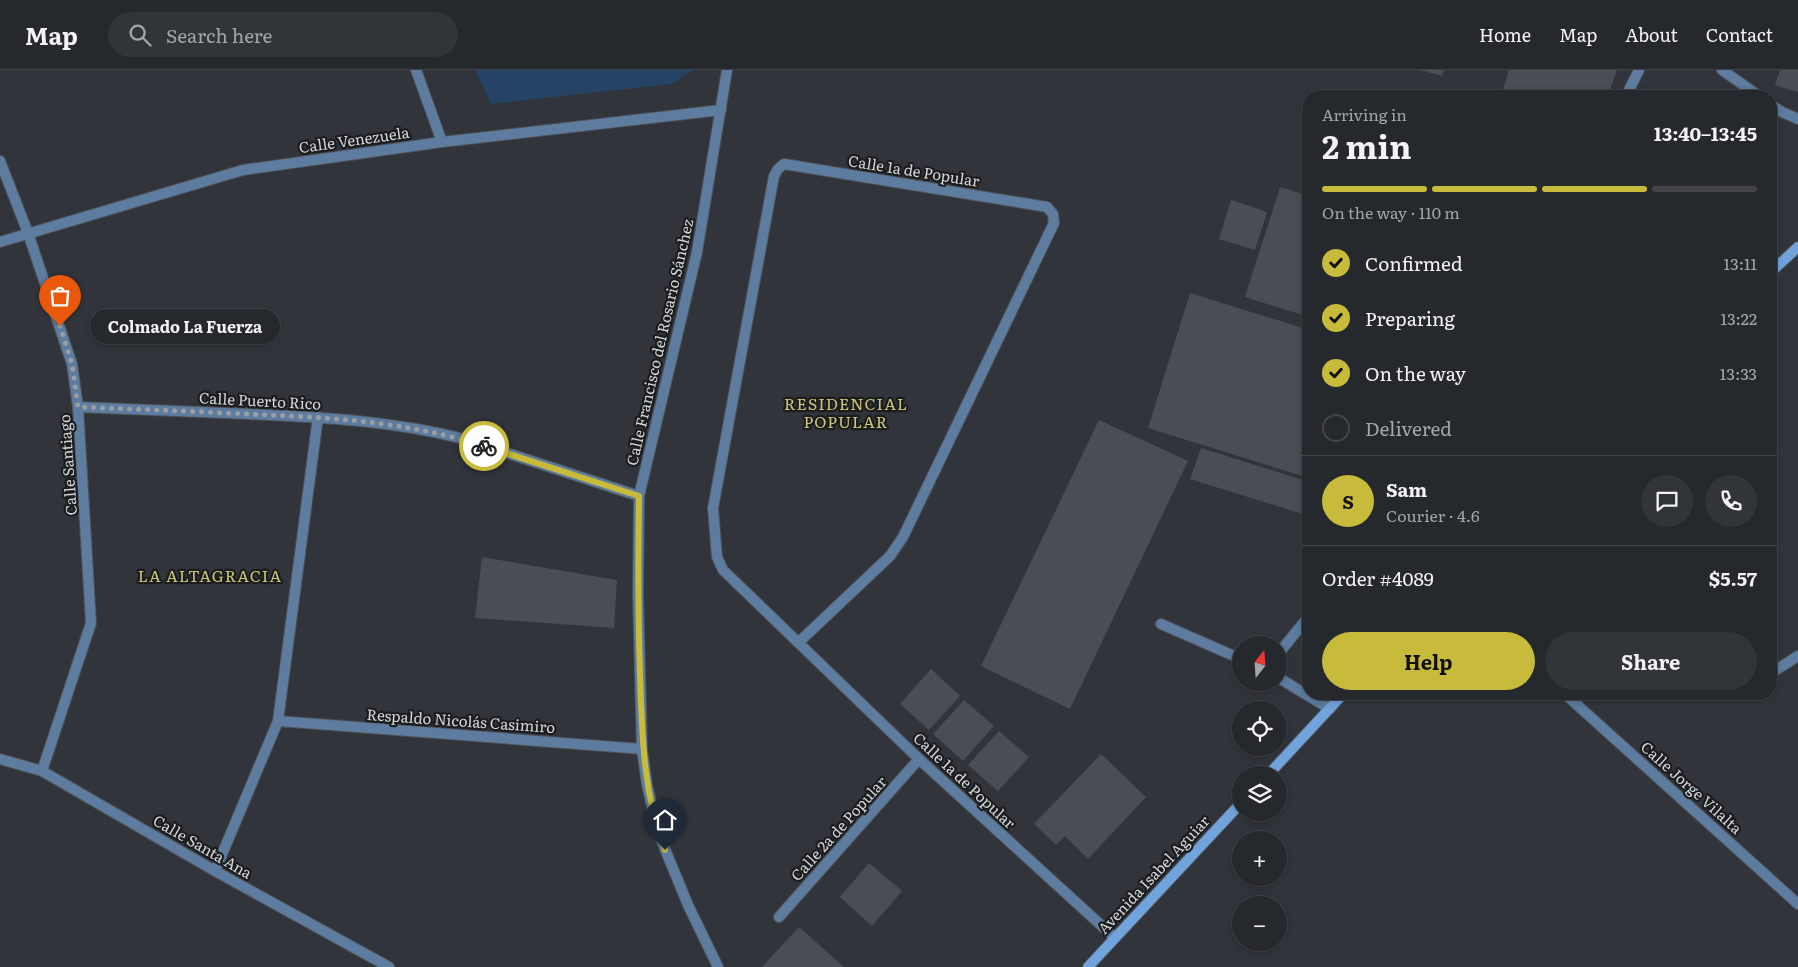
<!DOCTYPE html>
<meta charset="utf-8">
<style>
:root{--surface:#25282c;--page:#313438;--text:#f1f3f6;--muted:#a3a6a9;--line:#424448;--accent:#c8bb3b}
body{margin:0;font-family:Literata,serif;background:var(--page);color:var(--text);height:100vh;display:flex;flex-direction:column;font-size:19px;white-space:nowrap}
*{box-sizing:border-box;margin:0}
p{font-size:16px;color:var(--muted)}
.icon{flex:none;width:28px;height:28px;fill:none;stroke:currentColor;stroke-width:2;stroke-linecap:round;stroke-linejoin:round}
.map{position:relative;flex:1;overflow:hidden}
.sheet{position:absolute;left:1302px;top:20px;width:475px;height:610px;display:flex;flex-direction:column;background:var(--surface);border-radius:20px;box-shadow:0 2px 8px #0003,0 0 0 1px var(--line)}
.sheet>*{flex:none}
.needle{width:32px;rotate:17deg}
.fabs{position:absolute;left:1232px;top:566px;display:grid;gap:10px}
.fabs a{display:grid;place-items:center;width:55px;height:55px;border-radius:50%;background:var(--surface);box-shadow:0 2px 8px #0003,0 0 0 1px var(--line);font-size:25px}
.pin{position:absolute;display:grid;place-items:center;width:42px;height:42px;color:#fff;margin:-51px -21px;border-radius:50% 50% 50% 0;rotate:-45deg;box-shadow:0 0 5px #0007}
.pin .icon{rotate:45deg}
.courier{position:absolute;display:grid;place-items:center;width:50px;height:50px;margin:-25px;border:4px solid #c8bb3b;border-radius:50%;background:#fff;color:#222;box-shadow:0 1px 6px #0007}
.bubble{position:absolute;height:35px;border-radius:18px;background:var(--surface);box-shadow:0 2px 8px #0003,0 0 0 1px var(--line);font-size:16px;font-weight:700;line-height:35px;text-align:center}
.head em{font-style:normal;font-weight:700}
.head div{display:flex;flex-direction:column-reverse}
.head{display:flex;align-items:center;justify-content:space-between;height:85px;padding:0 20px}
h1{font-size:32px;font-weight:700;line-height:38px}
.bar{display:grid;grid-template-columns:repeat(4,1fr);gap:8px 5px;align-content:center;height:60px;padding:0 20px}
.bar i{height:6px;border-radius:4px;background:var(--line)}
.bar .active{background:var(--accent)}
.bar p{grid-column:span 4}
.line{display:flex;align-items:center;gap:12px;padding:0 20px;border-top:1px solid var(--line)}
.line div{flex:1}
.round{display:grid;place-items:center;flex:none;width:52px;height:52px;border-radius:26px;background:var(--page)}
ol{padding:0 20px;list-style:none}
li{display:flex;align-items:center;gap:15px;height:55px}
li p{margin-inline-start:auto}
li .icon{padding:5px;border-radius:50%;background:var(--accent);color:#111;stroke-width:4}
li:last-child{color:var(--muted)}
li i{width:28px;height:28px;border:2px solid var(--line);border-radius:50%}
.cta{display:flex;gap:10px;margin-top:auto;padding:10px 20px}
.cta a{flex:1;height:58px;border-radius:30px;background:var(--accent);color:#111;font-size:20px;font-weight:700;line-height:58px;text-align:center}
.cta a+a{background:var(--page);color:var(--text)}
header{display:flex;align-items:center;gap:30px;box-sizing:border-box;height:70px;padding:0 25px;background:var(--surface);border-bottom:1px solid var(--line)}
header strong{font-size:24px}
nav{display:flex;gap:28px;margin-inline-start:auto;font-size:18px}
.search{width:350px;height:45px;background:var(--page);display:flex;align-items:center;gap:12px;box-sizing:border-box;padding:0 18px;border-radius:28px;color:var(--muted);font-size:19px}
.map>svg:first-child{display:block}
</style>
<header>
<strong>Map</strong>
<div class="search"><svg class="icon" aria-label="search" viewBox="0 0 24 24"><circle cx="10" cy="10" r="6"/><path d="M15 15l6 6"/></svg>Search here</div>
<nav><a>Home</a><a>Map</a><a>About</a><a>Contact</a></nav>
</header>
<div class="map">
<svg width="1798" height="897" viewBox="0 0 1798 897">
<rect width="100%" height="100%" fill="#31353b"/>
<!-- green -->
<path fill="#254365" d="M475,0H694L671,14L491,34Z"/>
<!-- building -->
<g fill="#4a4e54">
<path d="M1420,0H1444L1442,6Z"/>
<path d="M1509,0H1617L1608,26H1501Z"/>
<path d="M1780,0H1798V22L1775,15Z"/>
<path d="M1280,117L1309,126V247L1245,227Z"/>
<path d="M1231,130L1267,142L1255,180L1219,169Z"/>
<path d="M1190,223L1309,260V408L1148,358Z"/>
<path d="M1099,350L1188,391L1070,639L981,596Z"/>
<path d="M1201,378L1309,412V446L1190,409Z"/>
<path d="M482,487L617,510L614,558L475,548Z"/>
<path d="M931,599L960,626L929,660L900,634Z"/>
<path d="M964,630L994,656L963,691L933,664Z"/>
<path d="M999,661L1029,687L998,721L968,695Z"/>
<path d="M1101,684L1146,727L1088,789L1065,766L1056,775L1034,754Z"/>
<path d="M869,793L902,821L872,856L840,827Z"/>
<path d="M799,857L844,897H762Z"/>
</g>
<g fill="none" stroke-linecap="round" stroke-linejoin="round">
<!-- lane casing -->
<g stroke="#4e5258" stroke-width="12">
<g id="lane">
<path d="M1722,0L1759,26"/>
<path d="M1626,26L1639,0"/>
<path d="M1771,35L1782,42L1798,49"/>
<path d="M1161,554L1241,589"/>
<path d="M1279,583L1309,546"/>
<path d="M1771,603L1798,586"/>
<path d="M1279,608L1330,639"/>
</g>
</g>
<!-- street casing -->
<g stroke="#4e5258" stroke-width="12">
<g id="street">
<path d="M416,0L442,72"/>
<path d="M0,91L28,163L72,294L78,337L91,553L42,701"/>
<path d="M0,172L243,100L442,72L721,40"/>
<path d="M78,337C135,339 192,342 249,344C322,347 394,351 464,369L639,426"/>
<path d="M799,572L890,486L903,467L1054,153L1053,144L1047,137L784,94L778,99L774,106L713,438L717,487L723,500L919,689L1114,867"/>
<path d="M1565,624L1798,834"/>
<path d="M278,651L642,679"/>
<path d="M0,689L42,701L215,801L389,897"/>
<path d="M215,801L278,651L318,347"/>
<path d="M779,847L919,689"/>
<path d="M718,897L688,835L658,762L647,715L642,679L638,525L639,426L697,182L727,0"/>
</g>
</g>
<!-- secondary casing -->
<g stroke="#4e5258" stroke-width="12">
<g id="secondary">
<path d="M1771,202L1798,177"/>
<path d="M1268,705L1343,624"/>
<path d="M1088,897L1241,733"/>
</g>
</g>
<!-- lane -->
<use href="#lane" stroke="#5d7ca0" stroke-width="10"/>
<!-- street -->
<use href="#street" stroke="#5d7ca0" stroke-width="10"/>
<!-- secondary -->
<use href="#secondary" stroke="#71a3dd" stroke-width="10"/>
</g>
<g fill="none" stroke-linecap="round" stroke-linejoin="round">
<!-- done -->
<path stroke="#9b9ea2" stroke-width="5" stroke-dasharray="0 9" d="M60,256L72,294L78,337C133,339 189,341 245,344C326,347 406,351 484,376"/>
<!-- route -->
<path stroke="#c8bb3b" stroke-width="6" d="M484,376L639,426C638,485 638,545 640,604C642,664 643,724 665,780"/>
</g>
<g text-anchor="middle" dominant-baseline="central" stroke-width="4.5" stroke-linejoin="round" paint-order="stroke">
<!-- street labels -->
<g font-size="15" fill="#d4d7da" stroke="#1b1d1f">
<text transform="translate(354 69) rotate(-8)">Calle Venezuela</text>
<text transform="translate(914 100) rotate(9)">Calle 1a de Popular</text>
<text transform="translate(659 272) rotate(-77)">Calle Francisco del Rosario Sánchez</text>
<text transform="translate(260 330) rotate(3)">Calle Puerto Rico</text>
<text transform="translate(67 395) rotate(-94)">Calle Santiago</text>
<text transform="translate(461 650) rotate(4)">Respaldo Nicolás Casimiro</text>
<text transform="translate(965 710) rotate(43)">Calle 1a de Popular</text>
<text transform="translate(1692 717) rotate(42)">Calle Jorge Vilalta</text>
<text transform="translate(838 758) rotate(-48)">Calle 2a de Popular</text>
<text transform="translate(203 776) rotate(30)">Calle Santa Ana</text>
<text transform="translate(1153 804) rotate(-47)">Avenida Isabel Aguiar</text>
</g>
<!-- neighbourhood labels -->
<g font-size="16" letter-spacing="1" fill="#cfc778" stroke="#1b1d1f">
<text x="846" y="333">RESIDENCIAL<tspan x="846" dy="18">POPULAR</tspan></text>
<text x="210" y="505">LA ALTAGRACIA</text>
</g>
</g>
</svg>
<div class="fabs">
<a><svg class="needle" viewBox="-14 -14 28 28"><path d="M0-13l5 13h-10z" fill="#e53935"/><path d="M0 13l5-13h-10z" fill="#a3a6a9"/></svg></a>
<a><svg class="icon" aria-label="locate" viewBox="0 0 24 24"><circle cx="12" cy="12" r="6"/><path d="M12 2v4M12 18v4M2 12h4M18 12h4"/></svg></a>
<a><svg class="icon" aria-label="layers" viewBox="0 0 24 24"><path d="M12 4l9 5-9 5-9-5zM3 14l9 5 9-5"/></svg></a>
<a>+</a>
<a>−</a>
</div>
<div class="pin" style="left:60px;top:256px;background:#ea580c"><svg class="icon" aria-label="bag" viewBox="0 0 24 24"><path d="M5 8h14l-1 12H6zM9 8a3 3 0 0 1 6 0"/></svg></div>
<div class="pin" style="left:665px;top:780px;background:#1f2937"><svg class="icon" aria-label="home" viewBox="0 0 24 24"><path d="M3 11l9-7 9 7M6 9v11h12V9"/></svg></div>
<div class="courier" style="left:484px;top:376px"><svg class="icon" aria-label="bike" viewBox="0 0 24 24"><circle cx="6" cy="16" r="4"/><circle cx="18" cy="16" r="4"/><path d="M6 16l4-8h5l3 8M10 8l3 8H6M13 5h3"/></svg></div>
<div class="bubble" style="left:90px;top:239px;width:190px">Colmado La Fuerza</div>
<section class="sheet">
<div class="head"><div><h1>2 min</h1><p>Arriving in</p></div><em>13:40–13:45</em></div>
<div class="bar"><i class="active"></i><i class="active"></i><i class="active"></i><i></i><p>On the way · 110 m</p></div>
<ol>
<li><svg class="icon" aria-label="check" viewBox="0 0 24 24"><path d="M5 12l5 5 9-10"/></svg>Confirmed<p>13:11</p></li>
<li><svg class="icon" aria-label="check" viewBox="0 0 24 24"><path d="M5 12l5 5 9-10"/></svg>Preparing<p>13:22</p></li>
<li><svg class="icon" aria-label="check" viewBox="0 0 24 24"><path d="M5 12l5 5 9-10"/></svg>On the way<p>13:33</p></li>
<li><i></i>Delivered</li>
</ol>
<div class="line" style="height:90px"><b class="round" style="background:var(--accent);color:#111">S</b><div><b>Sam</b><p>Courier · 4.6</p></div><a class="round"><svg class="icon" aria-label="chat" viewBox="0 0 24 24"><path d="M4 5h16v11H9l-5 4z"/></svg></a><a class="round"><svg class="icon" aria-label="phone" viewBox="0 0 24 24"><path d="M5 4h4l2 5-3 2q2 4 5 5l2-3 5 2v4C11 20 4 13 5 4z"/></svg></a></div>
<div class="line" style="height:65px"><div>Order #4089</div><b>$5.57</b></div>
<div class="cta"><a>Help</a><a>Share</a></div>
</section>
</div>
